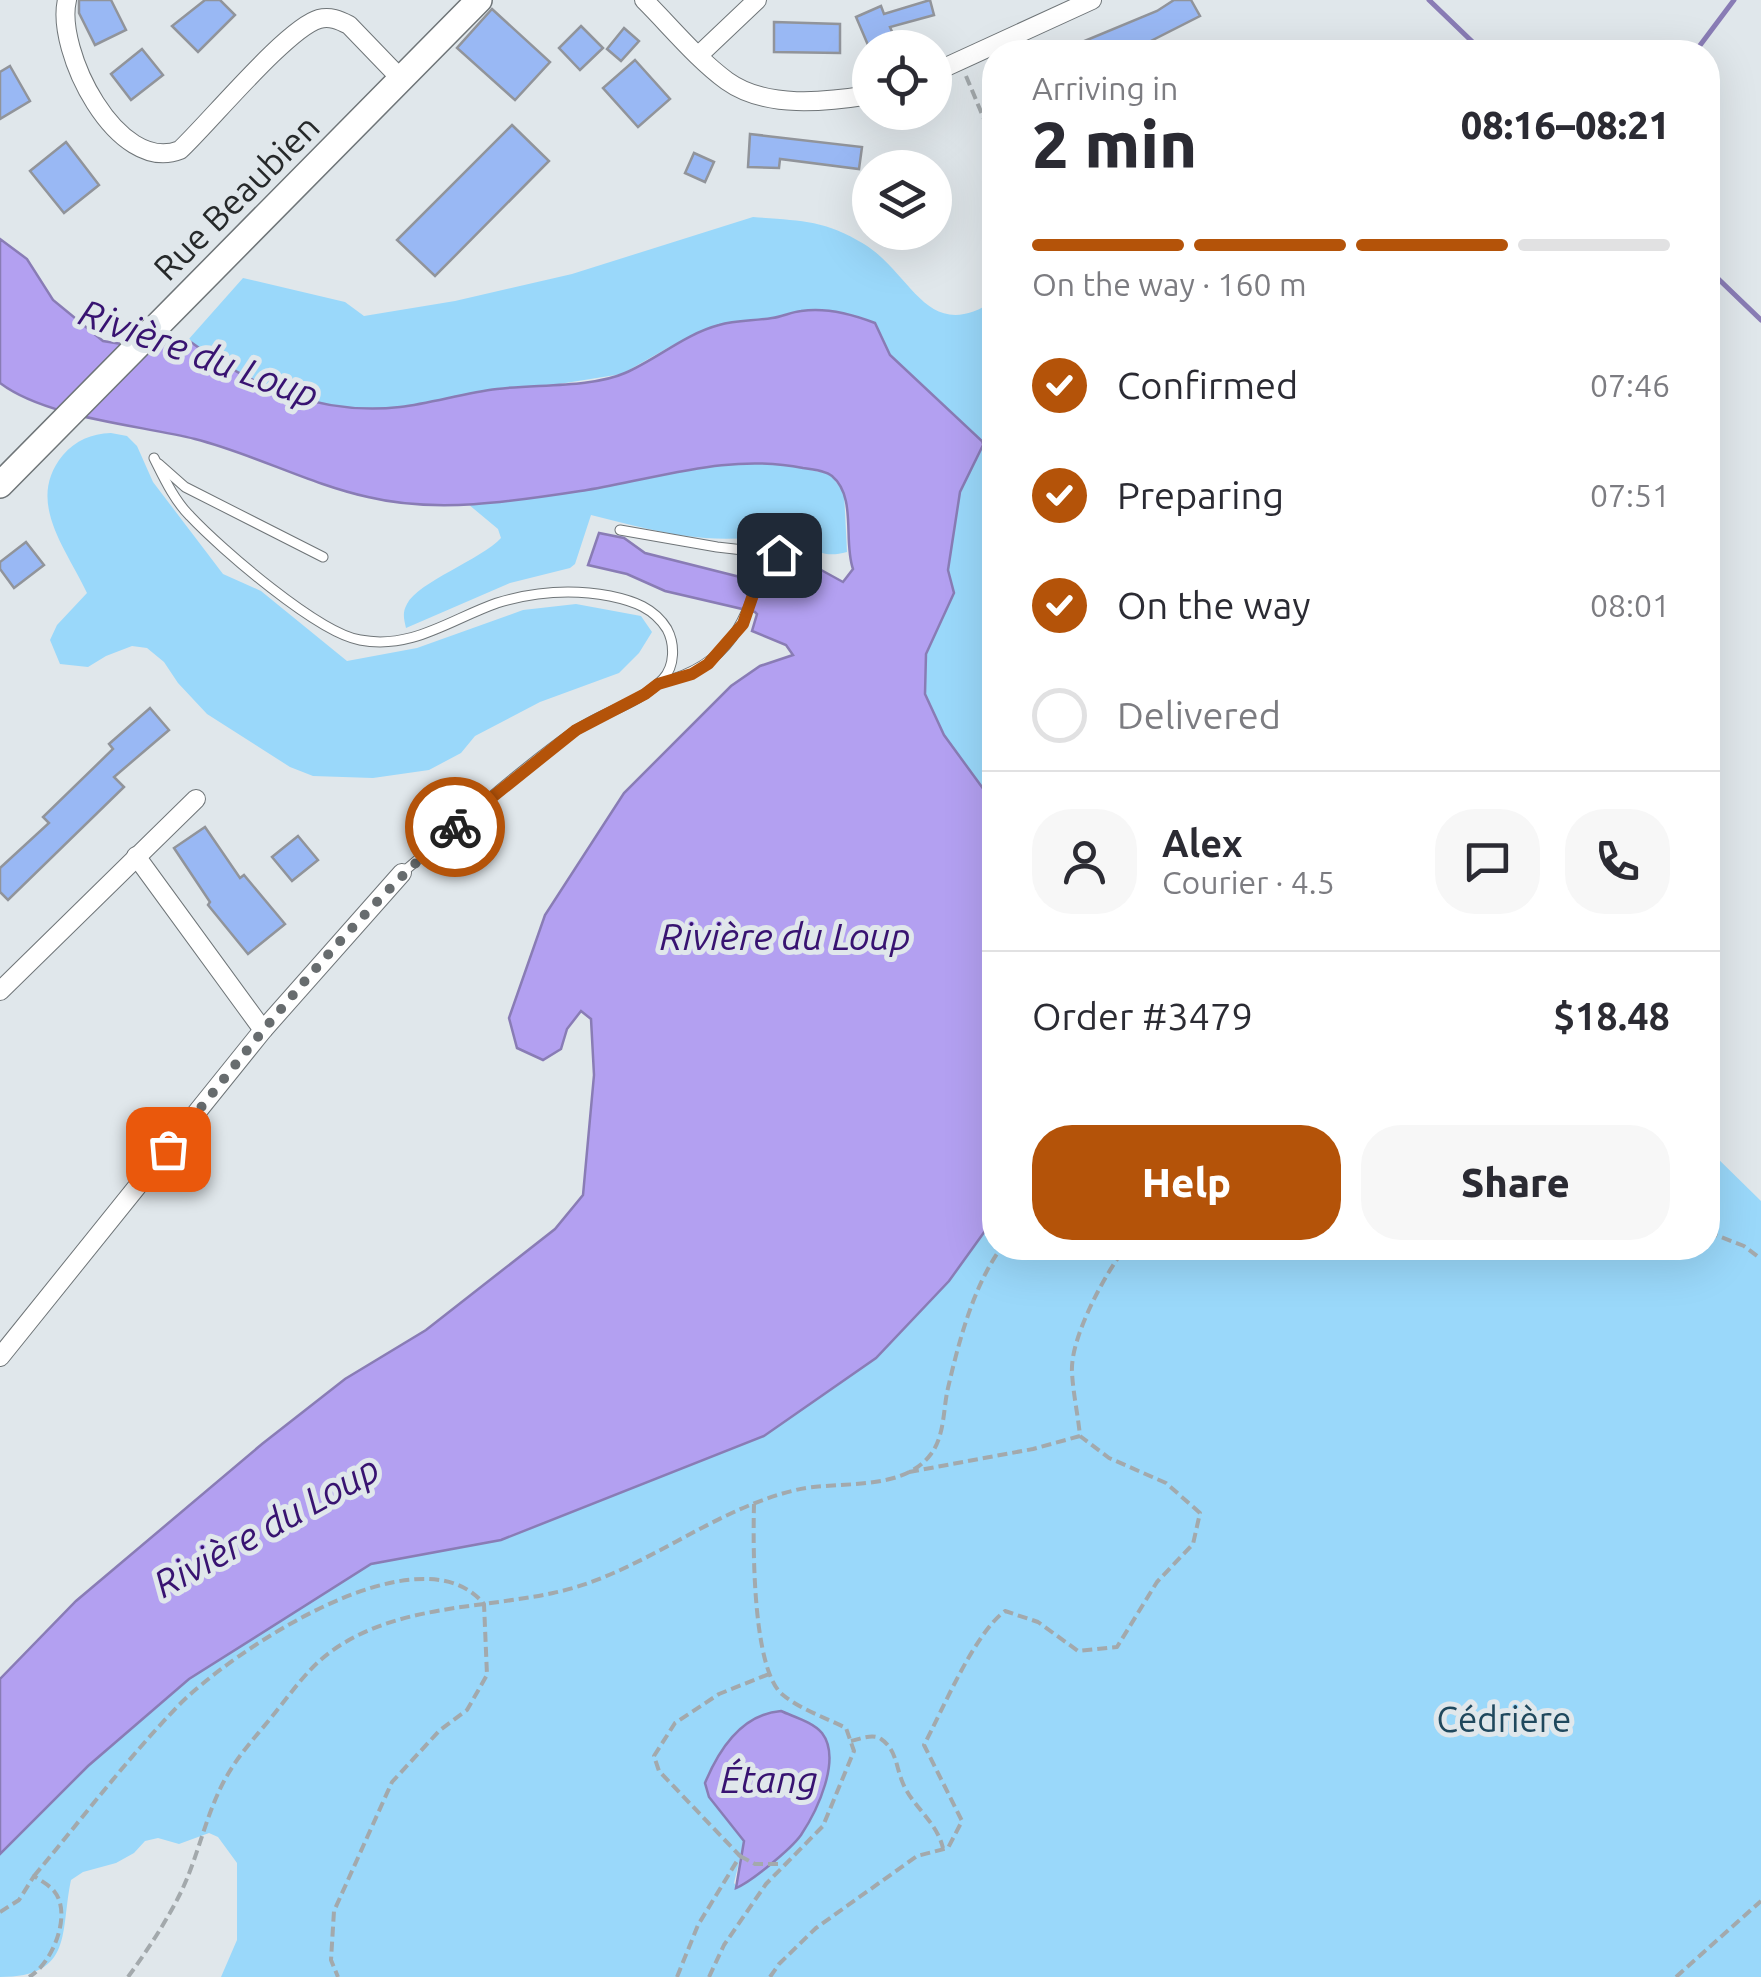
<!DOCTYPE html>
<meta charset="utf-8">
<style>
:root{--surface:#fff;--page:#f7f7f7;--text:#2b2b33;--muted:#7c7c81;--line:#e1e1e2;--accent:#b45309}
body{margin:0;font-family:Ubuntu,sans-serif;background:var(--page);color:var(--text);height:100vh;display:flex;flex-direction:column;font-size:38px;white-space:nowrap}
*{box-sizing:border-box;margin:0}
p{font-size:32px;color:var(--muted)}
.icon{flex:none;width:55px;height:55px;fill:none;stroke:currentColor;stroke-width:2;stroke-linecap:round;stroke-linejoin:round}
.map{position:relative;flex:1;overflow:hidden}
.side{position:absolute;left:982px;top:40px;width:738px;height:1220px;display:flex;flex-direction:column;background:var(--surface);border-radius:40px;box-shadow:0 10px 40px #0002}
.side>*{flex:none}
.buttons{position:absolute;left:852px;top:30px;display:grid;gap:20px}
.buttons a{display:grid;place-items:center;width:100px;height:100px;border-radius:50%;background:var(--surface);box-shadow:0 10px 40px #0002;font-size:50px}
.pin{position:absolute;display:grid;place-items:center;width:85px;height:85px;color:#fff;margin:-42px;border-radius:20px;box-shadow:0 5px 15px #0006}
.courier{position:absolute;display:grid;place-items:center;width:100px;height:100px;margin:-50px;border:8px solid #b45309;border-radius:50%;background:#fff;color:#222;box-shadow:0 2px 12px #0007}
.summary em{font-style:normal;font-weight:800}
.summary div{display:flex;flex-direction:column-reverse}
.summary{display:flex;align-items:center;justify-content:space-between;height:170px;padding:0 50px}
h1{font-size:65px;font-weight:800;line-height:75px}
.bar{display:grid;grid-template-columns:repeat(4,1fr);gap:15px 10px;align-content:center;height:120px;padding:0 50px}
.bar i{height:12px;border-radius:8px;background:var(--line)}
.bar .current{background:var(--accent)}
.bar p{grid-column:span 4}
.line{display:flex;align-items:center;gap:25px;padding:0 50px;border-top:2px solid var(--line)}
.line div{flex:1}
.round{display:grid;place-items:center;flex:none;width:105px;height:105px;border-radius:40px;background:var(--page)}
ol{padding:0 50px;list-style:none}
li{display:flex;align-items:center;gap:30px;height:110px}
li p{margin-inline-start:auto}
li .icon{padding:10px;border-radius:50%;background:var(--accent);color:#fff;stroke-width:4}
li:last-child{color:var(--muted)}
li i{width:55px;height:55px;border:5px solid var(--line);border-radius:50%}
.cta{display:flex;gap:20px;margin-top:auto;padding:20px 50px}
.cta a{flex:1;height:115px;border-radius:40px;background:var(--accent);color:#fff;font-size:40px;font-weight:800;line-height:115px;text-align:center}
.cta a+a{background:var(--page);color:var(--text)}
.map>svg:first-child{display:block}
</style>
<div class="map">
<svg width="1761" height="1977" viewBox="0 0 1761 1977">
<rect width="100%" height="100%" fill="#e0e7eb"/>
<!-- green -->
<g fill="#9ad8fa" fill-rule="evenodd">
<path d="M753,217C800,221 823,219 864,244C913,274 927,346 995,300V805L944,735L925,694L926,654L954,593L948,571L960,492L983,443L890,355L875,323L803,310L775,318L719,325L671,346L622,374L559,384L497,389L400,407L356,409L324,406L258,382L213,358L188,340L243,278L345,302L364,316L455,301L572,274Z"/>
<path d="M111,433L127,436L137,446L153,482L223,574L261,591L347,661L417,648L523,610L576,604L641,616L652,632L639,653L619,673L540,702L475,736L461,753L429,770L373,778L313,776L290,767L207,714L178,683L164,662L147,648L132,646L106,656L88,667L60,664L50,640L57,625L87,593C66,548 25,501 63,455C76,440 91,434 111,433Z"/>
<path d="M733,462H772L830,474L844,492L847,552C815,561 811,541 782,539C756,537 730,540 705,538C666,535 628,524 591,515L575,564L570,568L510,583L406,628C404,619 402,613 407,604C418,582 482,559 501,538L498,529L468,504L586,490Z"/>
<path d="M1708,1149L1761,1201V1977H221L237,1940V1863L218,1837L209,1833L179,1844L158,1838L145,1841L134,1853L116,1863L83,1872L71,1880C60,1931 74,1977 0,1977V1854L88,1766L189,1679L332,1586L371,1564L501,1540L876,1358L949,1281L995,1217V1248H1708ZM781,1711L820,1731L799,1838L738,1888L734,1883L744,1841L709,1797Z"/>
</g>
<!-- water -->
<g fill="#b3a0f1" stroke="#897cb5" stroke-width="2.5">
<path d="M0,239L27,259L53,300L103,341L147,348L188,340C249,386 322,416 400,407C432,403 464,393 497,389C534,384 591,388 625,373C657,359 685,334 719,325C736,320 755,321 772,318C782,317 791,312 801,311C827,307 852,314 875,323L890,355L984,443L960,492L948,570L954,593L926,654L925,694L944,735L995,805V1217L949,1281L876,1358L764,1436L501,1540L371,1564L189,1679L88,1766L0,1854V1679L76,1601L262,1444L345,1379L426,1330L555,1229L583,1195L594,1075L591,1019L581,1011L567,1029L561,1049L543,1060L517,1048L509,1018L545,915L624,793L731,686L760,666L793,655L786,645L752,631L757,614L755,612L665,591L627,574L588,565L599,533L624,538L645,553L744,578L775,590L791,588L812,565L843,582L853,569C843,541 857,497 832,476C826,471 812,469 803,468C729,453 660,478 587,490C516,501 438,514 368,497C309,484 254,454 195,439C139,425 46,418 0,383Z"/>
<path d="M781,1711C794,1717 813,1722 822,1733C842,1759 817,1811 801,1835C791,1849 751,1882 736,1888L744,1841L709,1797L705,1783C719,1749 742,1714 781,1711Z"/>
</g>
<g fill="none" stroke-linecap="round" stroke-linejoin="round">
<!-- stream -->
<g stroke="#897cb5" stroke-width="5">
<path d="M1429,0L1483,52"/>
<path d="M1695,52L1734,0"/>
<path d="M1708,269L1761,320"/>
<path d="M984,443L995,435"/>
</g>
</g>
<!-- building -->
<g fill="#99b8f4" stroke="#91949a" stroke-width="2.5">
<path d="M79,0H111L126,30L95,45L79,13Z"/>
<path d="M205,0H220L235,15L198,52L172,26Z"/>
<path d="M930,0L934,15L890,27L893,34L868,45L856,17L881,6L884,14Z"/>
<path d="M1174,0H1191L1200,16L1129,52H1058L1157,11Z"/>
<path d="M492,9L550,62L515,100L457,48Z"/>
<path d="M774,22L840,24V53L774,52Z"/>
<path d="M581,26L603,48L580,70L559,48Z"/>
<path d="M624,28L639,41L621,61L607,49Z"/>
<path d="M142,49L163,75L131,100L111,74Z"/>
<path d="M635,60L670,99L638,127L603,88Z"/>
<path d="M10,66L30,101L0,119V72Z"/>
<path d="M512,125L549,161L435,276L397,240Z"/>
<path d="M750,134L862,147L859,169L780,159L779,168L748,167Z"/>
<path d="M66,142L99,185L64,213L30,171Z"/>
<path d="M694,153L714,162L705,182L685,173Z"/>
<path d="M26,542L44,565L14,588L0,569V562Z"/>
<path d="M150,708L169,730L114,777L124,787L8,900L0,892V868L49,823L43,817L113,749L109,744Z"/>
<path d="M205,827L240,878L244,875L285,924L248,954L208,905L210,902L174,848Z"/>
<path d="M298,836L318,860L292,881L272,857Z"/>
</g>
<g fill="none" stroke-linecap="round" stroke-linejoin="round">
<!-- service casing -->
<g stroke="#6f7578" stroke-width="11">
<g id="service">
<path d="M154,458C164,478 174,500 190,516C221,549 318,633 360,640C412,650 451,619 497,603C533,592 573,589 610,596C634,601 654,608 667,629C675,644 675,666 663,679C638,705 601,712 572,733C512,776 458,826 402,873"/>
<path d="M159,464L185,487L323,557"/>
<path d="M620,530L717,547L796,556"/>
<path d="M660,683C734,664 746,619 767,553"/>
</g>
</g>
<!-- minor casing -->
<g stroke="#6f7578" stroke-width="20">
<g id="minor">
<path d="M67,0C55,50 117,175 180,150C209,123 287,28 319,19C330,16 339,20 349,25L402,80"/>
<path d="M644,0C671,27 697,59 727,81C766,109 826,102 870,95"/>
<path d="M699,55L757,0"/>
<path d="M935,72L1092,0"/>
<path d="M136,856L263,1030"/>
<path d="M0,991L196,799"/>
<path d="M0,1357L263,1030L402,873"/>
</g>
</g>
<!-- secondary casing -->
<g stroke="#6f7578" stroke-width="28">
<path id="secondary" d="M0,485L479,0"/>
</g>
<!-- path -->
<g stroke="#a3a9ac" stroke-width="4" stroke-dasharray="10 5" stroke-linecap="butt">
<path d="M966,76L995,145"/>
<path d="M1708,1232L1744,1246L1761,1259"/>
<path d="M909,1472L1033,1449L1080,1436"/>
<path d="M851,1741C860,1739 873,1733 881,1739C896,1749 896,1766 902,1781C912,1807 936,1820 943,1848"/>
<path d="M740,1856L755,1864H783"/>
<path d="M34,1876C81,1820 126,1760 177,1707C229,1653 419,1525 484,1604L487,1675L467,1710L440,1730L392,1782L334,1911L331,1960L338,1977"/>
<path d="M0,1912L19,1900L34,1876C40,1880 49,1885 54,1891C73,1914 52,1964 29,1977"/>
<path d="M128,1977C147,1951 166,1922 180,1894C199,1856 206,1811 228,1774C242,1750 261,1731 278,1709C294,1689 309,1668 329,1653C393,1605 478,1609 553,1593C640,1575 710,1510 796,1490C837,1480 902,1493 931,1454C945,1435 943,1409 948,1388C959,1341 973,1287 1001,1248"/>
<path d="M677,1977L698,1925L740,1856L659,1771L654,1756L675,1723L719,1694L769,1674"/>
<path d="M709,1977L724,1945L766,1884L823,1826L854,1751L846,1728C826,1718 800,1709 783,1695C752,1671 753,1543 754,1504"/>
<path d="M770,1977L779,1964L816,1928L917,1856L948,1848L962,1821L924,1745C943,1709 974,1634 1005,1611L1038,1622L1078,1651L1117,1647L1157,1582L1193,1544L1200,1513L1166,1483L1109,1458L1080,1436C1078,1415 1073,1393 1072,1372C1070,1338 1105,1274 1125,1248"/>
<path d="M1676,1977L1761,1901"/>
</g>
<!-- service -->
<use href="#service" stroke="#fff" stroke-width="9"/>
<!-- minor -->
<use href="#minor" stroke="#fff" stroke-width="18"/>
<!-- secondary -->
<use href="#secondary" stroke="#fff" stroke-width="25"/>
</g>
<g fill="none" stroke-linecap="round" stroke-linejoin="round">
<!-- done -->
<path stroke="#676c6e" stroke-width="10" stroke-dasharray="0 18" d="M168,1149C257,1037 347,922 455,827"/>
<!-- route -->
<path stroke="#b45309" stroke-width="12" d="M455,827L576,730L645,694L658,684L692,674L708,664L743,624L767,554L779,555"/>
</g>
<g text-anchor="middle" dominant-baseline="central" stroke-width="10" stroke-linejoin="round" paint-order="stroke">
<!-- street labels -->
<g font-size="35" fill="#26292a" stroke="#e0e7eb">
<text transform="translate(236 197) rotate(-45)">Rue Beaubien</text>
</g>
<!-- park labels -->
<g font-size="35" fill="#1f485d" stroke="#e0e7eb">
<text x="1504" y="1719">Cédrière</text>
</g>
<!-- water labels -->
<g font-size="38" font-style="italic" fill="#381371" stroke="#e0e7eb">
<text transform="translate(199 353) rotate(20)">Rivière du Loup</text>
<text x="785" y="936">Rivière du Loup</text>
<text transform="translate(266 1526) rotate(-29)">Rivière du Loup</text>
<text x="769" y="1779">Étang</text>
</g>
</g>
</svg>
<div class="buttons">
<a><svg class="icon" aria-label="locate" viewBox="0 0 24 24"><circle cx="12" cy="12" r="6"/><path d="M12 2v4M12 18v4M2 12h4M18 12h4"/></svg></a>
<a><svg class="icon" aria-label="layers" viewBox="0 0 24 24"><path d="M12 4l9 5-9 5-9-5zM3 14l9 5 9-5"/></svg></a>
</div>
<div class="pin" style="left:168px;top:1149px;background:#ea580c"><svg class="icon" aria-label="bag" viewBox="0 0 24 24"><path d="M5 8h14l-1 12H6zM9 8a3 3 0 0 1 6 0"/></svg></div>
<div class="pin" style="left:779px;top:555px;background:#1f2937"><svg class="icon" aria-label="home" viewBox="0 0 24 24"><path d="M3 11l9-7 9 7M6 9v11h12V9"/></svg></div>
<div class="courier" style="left:455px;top:827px"><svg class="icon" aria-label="bike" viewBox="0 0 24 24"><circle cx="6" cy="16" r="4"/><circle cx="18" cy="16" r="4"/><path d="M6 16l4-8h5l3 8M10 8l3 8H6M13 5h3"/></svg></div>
<section class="side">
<div class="summary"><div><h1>2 min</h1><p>Arriving in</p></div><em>08:16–08:21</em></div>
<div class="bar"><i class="current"></i><i class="current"></i><i class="current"></i><i></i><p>On the way · 160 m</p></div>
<ol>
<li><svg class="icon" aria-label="check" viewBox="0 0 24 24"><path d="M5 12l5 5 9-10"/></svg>Confirmed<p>07:46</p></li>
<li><svg class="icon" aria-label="check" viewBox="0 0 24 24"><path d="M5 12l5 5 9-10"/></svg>Preparing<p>07:51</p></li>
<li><svg class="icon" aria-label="check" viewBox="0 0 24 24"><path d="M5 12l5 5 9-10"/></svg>On the way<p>08:01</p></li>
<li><i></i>Delivered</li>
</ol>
<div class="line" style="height:180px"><a class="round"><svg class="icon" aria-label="person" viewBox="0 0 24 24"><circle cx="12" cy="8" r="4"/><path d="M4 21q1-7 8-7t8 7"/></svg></a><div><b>Alex</b><p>Courier · 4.5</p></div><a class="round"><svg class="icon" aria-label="chat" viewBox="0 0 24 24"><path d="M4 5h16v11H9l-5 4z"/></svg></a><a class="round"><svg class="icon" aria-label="phone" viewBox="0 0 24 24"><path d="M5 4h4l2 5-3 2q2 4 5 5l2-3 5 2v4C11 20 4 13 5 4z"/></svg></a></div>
<div class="line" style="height:130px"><div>Order #3479</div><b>$18.48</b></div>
<div class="cta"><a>Help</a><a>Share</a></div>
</section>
</div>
